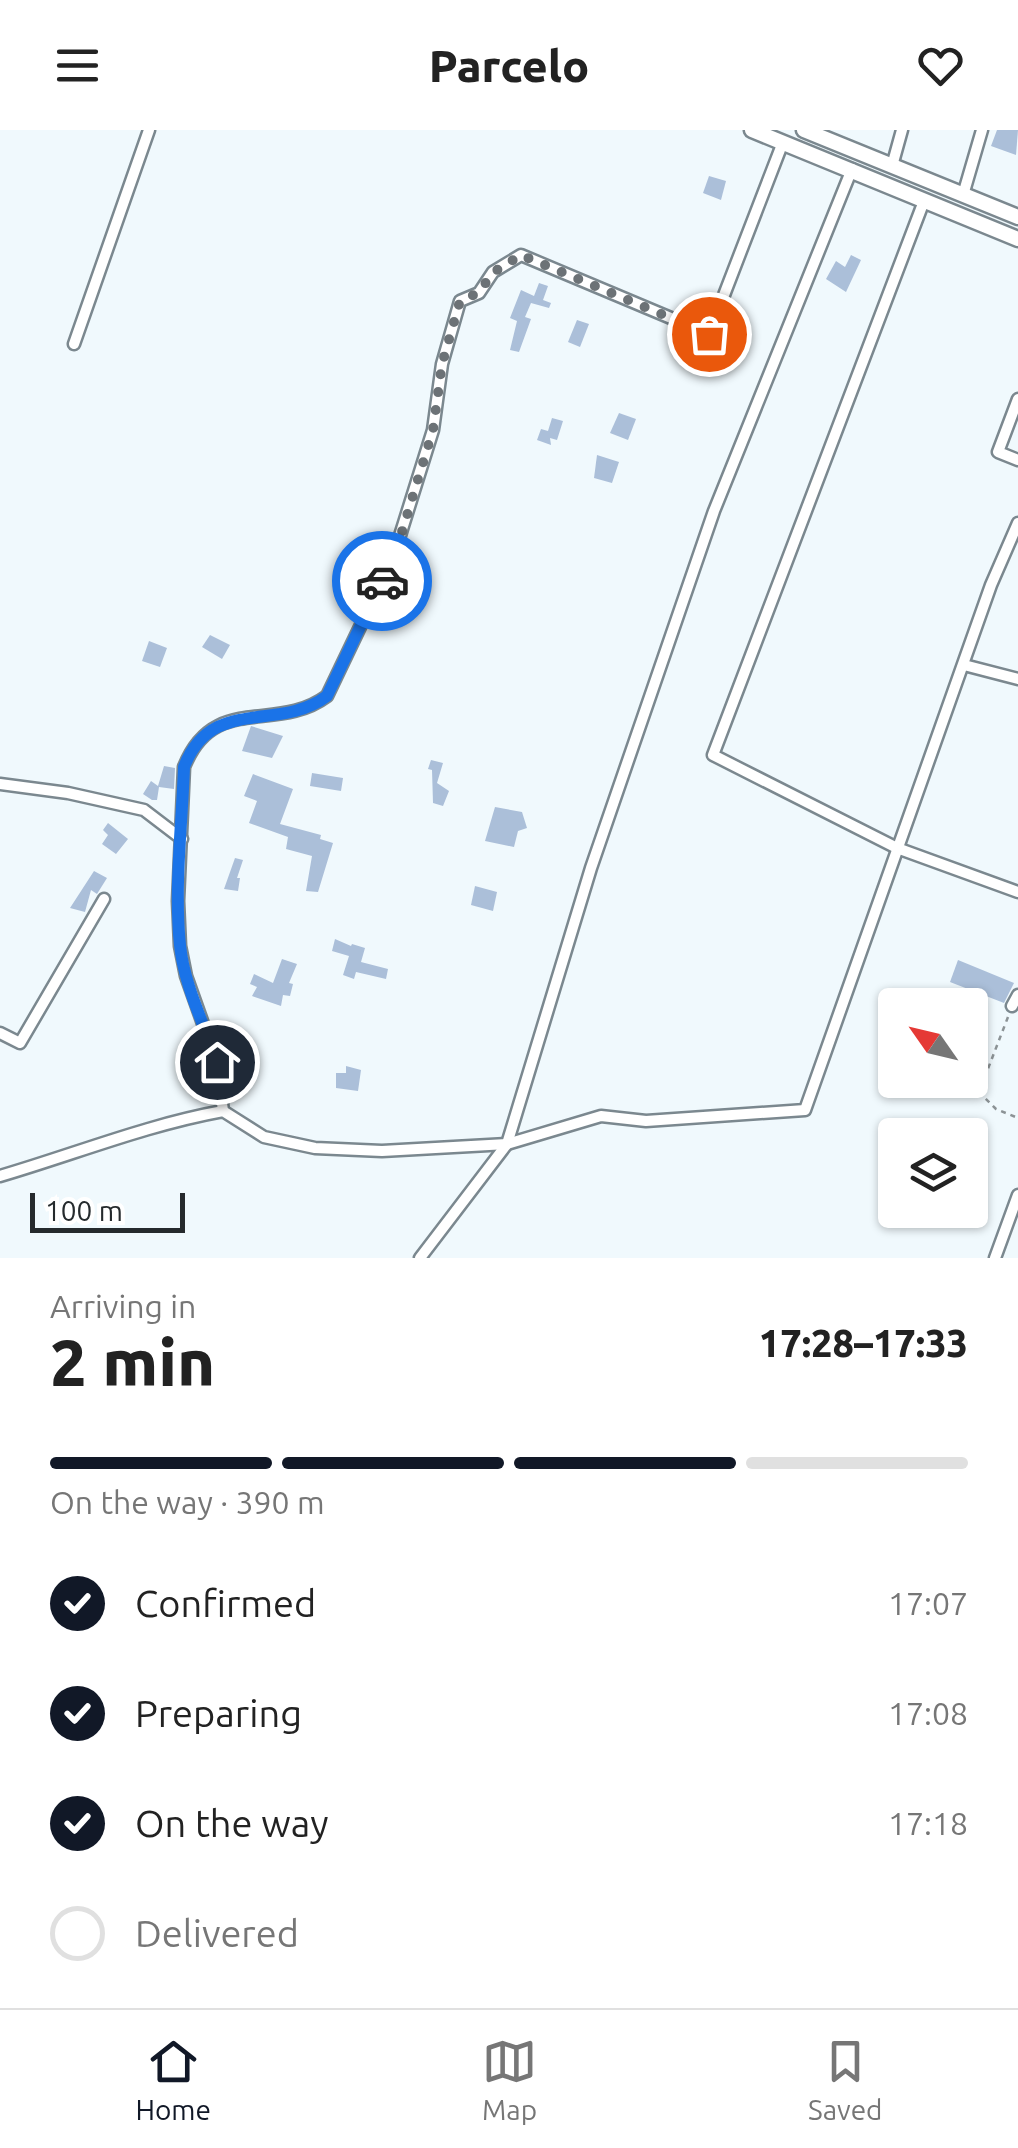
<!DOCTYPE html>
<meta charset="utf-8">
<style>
:root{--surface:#fff;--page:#f2f2f2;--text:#222;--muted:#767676;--line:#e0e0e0;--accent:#111827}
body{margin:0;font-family:Ubuntu,sans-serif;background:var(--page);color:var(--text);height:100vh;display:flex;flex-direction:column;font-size:38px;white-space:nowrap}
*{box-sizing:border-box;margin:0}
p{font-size:32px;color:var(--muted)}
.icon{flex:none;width:55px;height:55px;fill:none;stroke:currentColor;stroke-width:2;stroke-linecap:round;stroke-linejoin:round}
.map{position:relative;height:1128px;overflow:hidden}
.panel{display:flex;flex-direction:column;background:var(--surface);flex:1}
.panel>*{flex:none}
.needle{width:65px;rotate:304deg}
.fabs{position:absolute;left:878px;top:858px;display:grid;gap:20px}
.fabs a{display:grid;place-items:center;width:110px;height:110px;border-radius:10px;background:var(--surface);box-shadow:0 2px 8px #0004;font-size:50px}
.scale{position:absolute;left:30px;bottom:25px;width:155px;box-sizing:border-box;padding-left:10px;border:5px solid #252a2d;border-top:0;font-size:28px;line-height:35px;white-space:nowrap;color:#252a2d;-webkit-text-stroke:8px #fff;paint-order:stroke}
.pin{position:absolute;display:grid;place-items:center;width:85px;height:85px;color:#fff;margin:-42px;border:5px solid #fff;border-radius:50%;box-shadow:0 2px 10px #0007}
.courier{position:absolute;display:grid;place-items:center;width:100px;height:100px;margin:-50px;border:8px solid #1a73e8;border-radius:50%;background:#fff;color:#222;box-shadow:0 2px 12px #0007}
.overview em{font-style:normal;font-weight:800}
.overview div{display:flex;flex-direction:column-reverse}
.overview{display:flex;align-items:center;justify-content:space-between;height:170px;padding:0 50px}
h1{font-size:65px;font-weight:800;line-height:75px}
.bar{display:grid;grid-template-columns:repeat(4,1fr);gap:15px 10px;align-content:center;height:120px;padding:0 50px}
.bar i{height:12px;border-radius:8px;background:var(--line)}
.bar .current{background:var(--accent)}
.bar p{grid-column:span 4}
ol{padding:0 50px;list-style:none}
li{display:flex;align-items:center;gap:30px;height:110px}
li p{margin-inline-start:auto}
li .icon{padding:10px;border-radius:50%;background:var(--accent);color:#fff;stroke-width:4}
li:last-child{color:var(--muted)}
li i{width:55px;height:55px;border:5px solid var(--line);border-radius:50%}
header{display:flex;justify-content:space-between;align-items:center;height:130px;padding:0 50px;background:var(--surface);font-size:45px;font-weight:800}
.menu{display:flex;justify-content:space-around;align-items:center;height:140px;border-top:2px solid var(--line);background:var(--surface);font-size:28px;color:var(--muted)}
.menu a{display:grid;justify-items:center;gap:5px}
.menu .current{color:var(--accent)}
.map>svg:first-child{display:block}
</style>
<header><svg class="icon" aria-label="menu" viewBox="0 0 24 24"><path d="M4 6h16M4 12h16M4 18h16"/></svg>Parcelo<svg class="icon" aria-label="heart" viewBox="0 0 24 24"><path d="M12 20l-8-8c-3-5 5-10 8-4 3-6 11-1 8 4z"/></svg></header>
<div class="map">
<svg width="1018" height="1128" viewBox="0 0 1018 1128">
<rect width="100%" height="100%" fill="#f0f9fd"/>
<!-- building -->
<g fill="#abbfd9">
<path d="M997,0H1018L1016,25L991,16Z"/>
<path d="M709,46L726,51L721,70L703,63Z"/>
<path d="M851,125L861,130L846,162L826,149L836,131L845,137Z"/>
<path d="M539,153L548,156L543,170L551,173L549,178L531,173L525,187L531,189L519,222L510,220L517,191L510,188L521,160L534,166Z"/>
<path d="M577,190L589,194L580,217L568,212Z"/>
<path d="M619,283L636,289L628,310L610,303Z"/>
<path d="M552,288L563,291L557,310L550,308L551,315L537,310L541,299L548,301Z"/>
<path d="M597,325L619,332L612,353L594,348Z"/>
<path d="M210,505L230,515L222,529L202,517Z"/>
<path d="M149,511L167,518L160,537L142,531Z"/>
<path d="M251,596L283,606L272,628L242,621Z"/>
<path d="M431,630L443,633L437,653L449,661L443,676L433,673L432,640L428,639Z"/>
<path d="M164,636L175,638L174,659L159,657L157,670H152L143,664L151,651L158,656Z"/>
<path d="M312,643L343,648L341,661L310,656Z"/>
<path d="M253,644L293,659L280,694L321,705L320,709L333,713L318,762L306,761L312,726L286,719L288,707L249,693L257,671L244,666Z"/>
<path d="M495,677L522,682L527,698L518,701L514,717L485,711Z"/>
<path d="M108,693L128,709L116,724L102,714L108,705L103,700Z"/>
<path d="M235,728L243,730L237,748H240L238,761L224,759Z"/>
<path d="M94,741L107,748L97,764L91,760L85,782L70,778Z"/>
<path d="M475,756L497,762L493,781L471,775Z"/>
<path d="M335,809L351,816L352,814L365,818L361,832L388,839L386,849L356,842L354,849L343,845L349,826L332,821Z"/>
<path d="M282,829L297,834L289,853L293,854L290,866L283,865L281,876L252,866L257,857L250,854L254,844L273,853Z"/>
<path d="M958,830L1014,853L1004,873L950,852Z"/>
<path d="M346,936L361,940L358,961L336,958V943H346Z"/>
</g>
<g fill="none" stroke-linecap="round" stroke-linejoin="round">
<!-- minor casing -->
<g stroke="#7b888f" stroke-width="15">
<g id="minor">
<path d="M892,36L902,0"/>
<path d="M963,65L982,0"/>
<path d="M924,71L713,625L897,718L1018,762"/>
<path d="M74,214L149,0"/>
<path d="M1018,269L998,322L1018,330"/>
<path d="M964,535L1018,549"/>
<path d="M0,654L68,663L144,680L182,709"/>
<path d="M1012,876L1018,865"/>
<path d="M0,903L20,913L104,769"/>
<path d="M223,981L217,933L186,846L180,816L178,771L184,637C214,562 276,604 327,566L393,428L433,300L442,234L460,171L479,163L493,142L521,125L709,204L783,12"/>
<path d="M0,1046C75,1024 146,995 223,981L264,1007L315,1018L382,1021L507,1014L601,986L646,991L805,980L991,455L1018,393"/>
<path d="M420,1128L507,1014L591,738L714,381L852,39"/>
<path d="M995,1128L1018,1065"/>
</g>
</g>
<!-- secondary casing -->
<g stroke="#7b888f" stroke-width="19">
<g id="secondary">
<path d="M752,0L1018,109"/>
<path d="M804,0L1018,87"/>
</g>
</g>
<!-- path -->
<path stroke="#8c9396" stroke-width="2.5" stroke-dasharray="5 5" stroke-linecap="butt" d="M1008,887L979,962L996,979L1018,988"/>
<!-- minor -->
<use href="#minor" stroke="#fff" stroke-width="10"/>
<!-- secondary -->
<use href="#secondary" stroke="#fff" stroke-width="14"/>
</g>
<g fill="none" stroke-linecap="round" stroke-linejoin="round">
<!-- done -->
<path stroke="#6c7276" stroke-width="10" stroke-dasharray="0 18" d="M382,451L394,428L433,300L442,234L460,171L478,163L494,142L521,125L709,204"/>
<!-- route -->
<path stroke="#1a73e8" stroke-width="12" d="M217,932C204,894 184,855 180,815C174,756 182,696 184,637C212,565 278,603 327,566L382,451"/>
</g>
</svg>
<div class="fabs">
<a><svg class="needle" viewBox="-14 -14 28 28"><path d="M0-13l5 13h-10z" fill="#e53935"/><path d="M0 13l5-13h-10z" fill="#767676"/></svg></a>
<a><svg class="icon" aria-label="layers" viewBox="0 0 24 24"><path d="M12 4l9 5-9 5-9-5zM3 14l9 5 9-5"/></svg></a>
</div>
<div class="scale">100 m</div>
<div class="pin" style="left:709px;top:204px;background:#ea580c"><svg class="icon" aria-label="bag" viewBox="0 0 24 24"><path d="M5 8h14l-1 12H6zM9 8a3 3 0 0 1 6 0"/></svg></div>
<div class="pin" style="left:217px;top:932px;background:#1f2937"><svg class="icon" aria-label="home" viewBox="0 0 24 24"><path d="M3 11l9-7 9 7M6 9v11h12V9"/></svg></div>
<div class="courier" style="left:382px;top:451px"><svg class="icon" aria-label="car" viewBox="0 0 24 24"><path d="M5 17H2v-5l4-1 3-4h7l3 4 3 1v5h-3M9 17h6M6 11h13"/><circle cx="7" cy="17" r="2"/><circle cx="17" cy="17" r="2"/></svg></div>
</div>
<section class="panel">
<div class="overview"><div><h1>2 min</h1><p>Arriving in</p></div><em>17:28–17:33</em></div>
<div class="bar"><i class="current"></i><i class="current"></i><i class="current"></i><i></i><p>On the way · 390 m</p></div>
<ol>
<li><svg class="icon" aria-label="check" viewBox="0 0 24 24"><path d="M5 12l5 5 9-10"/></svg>Confirmed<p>17:07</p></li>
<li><svg class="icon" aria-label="check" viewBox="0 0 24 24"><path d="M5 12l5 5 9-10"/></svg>Preparing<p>17:08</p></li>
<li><svg class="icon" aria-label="check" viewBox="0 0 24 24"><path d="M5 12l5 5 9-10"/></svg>On the way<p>17:18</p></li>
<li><i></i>Delivered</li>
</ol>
</section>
<nav class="menu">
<a class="current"><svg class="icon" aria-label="home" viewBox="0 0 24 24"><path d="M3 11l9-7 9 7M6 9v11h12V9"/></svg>Home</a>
<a><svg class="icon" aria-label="map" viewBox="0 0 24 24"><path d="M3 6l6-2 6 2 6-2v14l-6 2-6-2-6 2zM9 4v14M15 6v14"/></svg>Map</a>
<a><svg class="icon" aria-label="saved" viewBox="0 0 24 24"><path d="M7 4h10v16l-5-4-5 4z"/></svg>Saved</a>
</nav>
